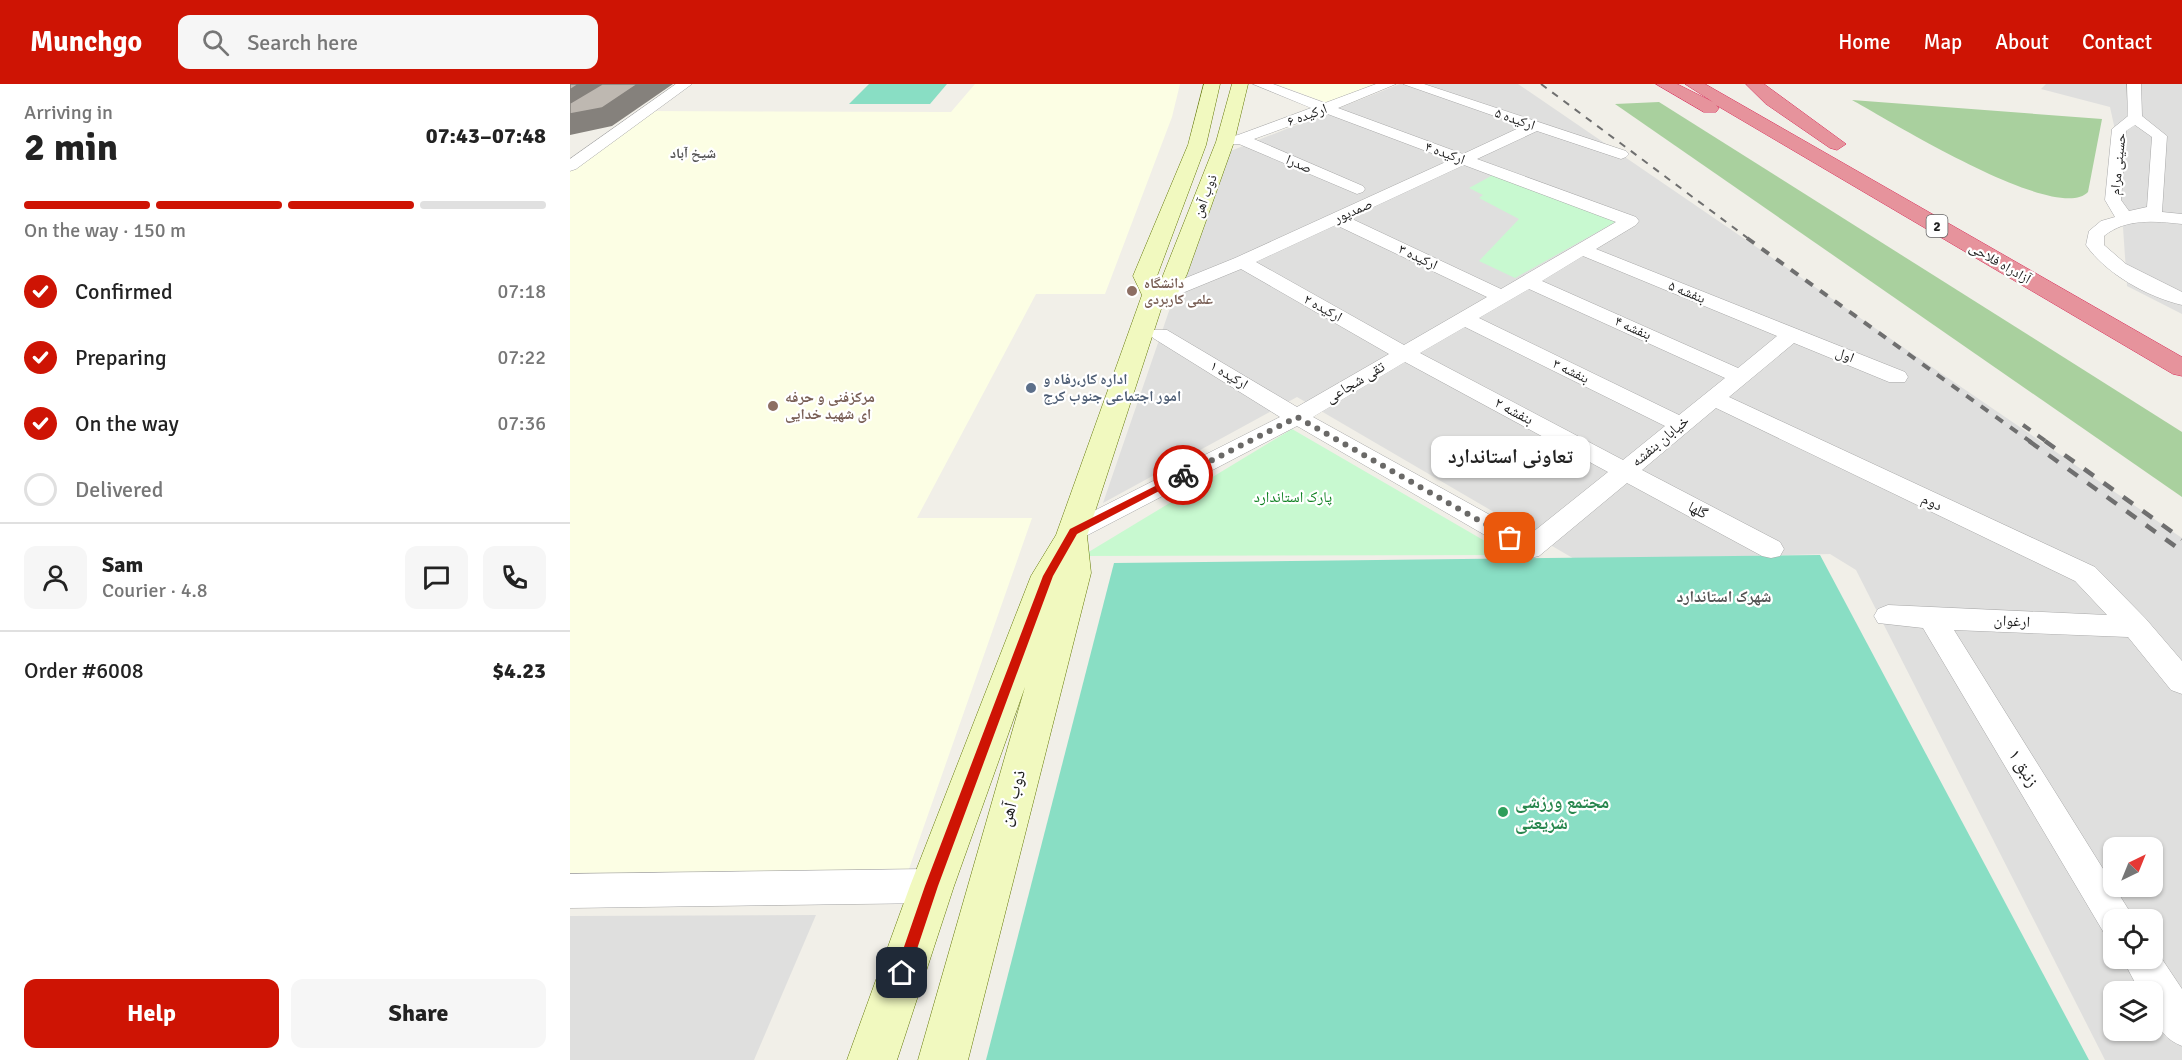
<!DOCTYPE html>
<meta charset="utf-8">
<style>
:root{--surface:#fff;--page:#f6f6f6;--text:#222;--muted:#767676;--line:#e0e0e0;--accent:#ce1404}
body{margin:0;font-family:Signika,"Noto Naskh Arabic",sans-serif;background:var(--page);color:var(--text);height:100vh;display:flex;flex-direction:column;font-size:22px;white-space:nowrap}
*{box-sizing:border-box;margin:0}
p{font-size:20px;color:var(--muted)}
.icon{flex:none;width:33px;height:33px;fill:none;stroke:currentColor;stroke-width:2;stroke-linecap:round;stroke-linejoin:round}
.map{position:relative;flex:1;overflow:hidden}
.panel{display:flex;flex-direction:column;background:var(--surface);width:570px}
.panel>*{flex:none}
.needle{width:39px;rotate:43deg}
.controls{position:absolute;left:1533px;top:753px;display:grid;gap:12px}
.controls a{display:grid;place-items:center;width:60px;height:60px;border-radius:12px;background:var(--surface);box-shadow:0 2px 4px #0004;font-size:30px}
.pin{position:absolute;display:grid;place-items:center;width:51px;height:51px;color:#fff;margin:-26px;border-radius:12px;box-shadow:0 3px 9px #0006}
.courier{position:absolute;display:grid;place-items:center;width:60px;height:60px;margin:-30px;border:4px solid #ce1404;border-radius:50%;background:#fff;color:#222;box-shadow:0 2px 8px #0007}
.bubble{position:absolute;height:42px;border-radius:12px;background:var(--surface);box-shadow:0 2px 4px #0004;font-size:20px;font-weight:700;line-height:42px;text-align:center}
.summary em{font-style:normal;font-weight:700}
.summary div{display:flex;flex-direction:column-reverse}
.summary{display:flex;align-items:center;justify-content:space-between;height:102px;padding:0 24px}
h1{font-size:39px;font-weight:700;line-height:45px}
.bar{display:grid;grid-template-columns:repeat(4,1fr);gap:9px 6px;align-content:center;height:72px;padding:0 24px}
.bar i{height:8px;border-radius:4px;background:var(--line)}
.bar .active{background:var(--accent)}
.bar p{grid-column:span 4}
.line{display:flex;align-items:center;gap:15px;padding:0 24px;border-top:2px solid var(--line)}
.line div{flex:1}
.round{display:grid;place-items:center;flex:none;width:63px;height:63px;border-radius:12px;background:var(--page)}
ol{padding:0 24px;list-style:none}
li{display:flex;align-items:center;gap:18px;height:66px}
li p{margin-inline-start:auto}
li .icon{padding:6px;border-radius:50%;background:var(--accent);color:#fff;stroke-width:4}
li:last-child{color:var(--muted)}
li i{width:33px;height:33px;border:3px solid var(--line);border-radius:50%}
.action{display:flex;gap:12px;margin-top:auto;padding:12px 24px}
.action a{flex:1;height:69px;border-radius:12px;background:var(--accent);color:#fff;font-size:24px;font-weight:700;line-height:69px;text-align:center}
.action a+a{background:var(--page);color:var(--text)}
header{display:flex;align-items:center;gap:36px;box-sizing:border-box;height:84px;padding:0 30px;background:var(--accent);color:#fff}
header strong{font-size:28px}
nav{display:flex;gap:33px;margin-inline-start:auto;font-size:21px}
.search{width:420px;height:54px;background:var(--page);display:flex;align-items:center;gap:15px;box-sizing:border-box;padding:0 21px;border-radius:12px;color:var(--muted);font-size:22px}
main{display:flex;flex:1;min-height:0}
.map>svg:first-child{display:block}
</style>
<header>
<strong>Munchgo</strong>
<div class="search"><svg class="icon" aria-label="search" viewBox="0 0 24 24"><circle cx="10" cy="10" r="6"/><path d="M15 15l6 6"/></svg>Search here</div>
<nav><a>Home</a><a>Map</a><a>About</a><a>Contact</a></nav>
</header>
<main>
<section class="panel">
<div class="summary"><div><h1>2 min</h1><p>Arriving in</p></div><em>07:43–07:48</em></div>
<div class="bar"><i class="active"></i><i class="active"></i><i class="active"></i><i></i><p>On the way · 150 m</p></div>
<ol>
<li><svg class="icon" aria-label="check" viewBox="0 0 24 24"><path d="M5 12l5 5 9-10"/></svg>Confirmed<p>07:18</p></li>
<li><svg class="icon" aria-label="check" viewBox="0 0 24 24"><path d="M5 12l5 5 9-10"/></svg>Preparing<p>07:22</p></li>
<li><svg class="icon" aria-label="check" viewBox="0 0 24 24"><path d="M5 12l5 5 9-10"/></svg>On the way<p>07:36</p></li>
<li><i></i>Delivered</li>
</ol>
<div class="line" style="height:108px"><a class="round"><svg class="icon" aria-label="person" viewBox="0 0 24 24"><circle cx="12" cy="8" r="4"/><path d="M4 21q1-7 8-7t8 7"/></svg></a><div><b>Sam</b><p>Courier · 4.8</p></div><a class="round"><svg class="icon" aria-label="chat" viewBox="0 0 24 24"><path d="M4 5h16v11H9l-5 4z"/></svg></a><a class="round"><svg class="icon" aria-label="phone" viewBox="0 0 24 24"><path d="M5 4h4l2 5-3 2q2 4 5 5l2-3 5 2v4C11 20 4 13 5 4z"/></svg></a></div>
<div class="line" style="height:78px"><div>Order #6008</div><b>$4.23</b></div>
<div class="action"><a>Help</a><a>Share</a></div>
</section>
<div class="map">
<svg width="1612" height="976" viewBox="0 0 1612 976">
<rect width="100%" height="100%" fill="#f1efe8"/>
<!-- residential -->
<g fill="#dfdfde" fill-rule="evenodd">
<path d="M830,0H948L1612,454V976H1535L1286,486L1260,470L1006,476L727,313L533,419L653,70ZM1544,764H1582V802H1544ZM1544,836H1582V874H1544ZM1544,908H1582V946H1544Z"/>
<path d="M1476,0H1612V230L1557,202L1547,55L1540,23L1471,5Z"/>
<path d="M246,831L184,976H0V832Z"/>
</g>
<!-- education -->
<g fill="#fcfee4">
<path d="M405,0H610L602,33L535,210H466L347,434H462L333,802L0,806V80L74,27L381,28Z"/>
<path d="M706,0H806L757,19Z"/>
</g>
<!-- forest -->
<g fill="#a9d09e">
<path d="M1282,16L1532,35L1518,108C1487,141 1317,35 1282,16Z"/>
<path d="M1089,18L1612,348V413L1045,20Z"/>
</g>
<!-- park -->
<g fill="#c8f9d0">
<path d="M923,91L1047,137L945,194L909,177L949,135L909,114L913,111L899,104Z"/>
<path d="M722,345L939,471L512,472Z"/>
</g>
<!-- pitch -->
<g fill="#89dec4">
<path d="M299,0H377L360,20H279Z"/>
<path d="M1250,471L1519,976H416L544,479Z"/>
</g>
<g fill="none" stroke-linecap="round" stroke-linejoin="round">
<!-- minor casing -->
<g stroke="#a8a8a8" stroke-width="1">
<g id="minor">
<path d="M106,0H122L6,85L0,87V75Z"/>
<path d="M683,0H703L755,19L806,0H826L768,24L893,70L953,42L833,0H854L1056,67L1059,70L1056,73L1051,75L967,47L907,75L1066,133L1069,137L1066,141L1026,165L1335,288L1338,293L1335,298H1319L1224,259L1159,313L1525,483L1576,535L1612,577V610L1601,606L1558,553L1384,546L1565,836H1544V852L1534,849L1353,544L1308,539L1304,532L1308,525L1318,521L1537,531L1505,497L1146,324L1072,386L1210,458L1214,465L1210,472L1201,474L1192,472L1057,399L969,472L960,474L951,472L727,342L512,454L503,457L494,454L490,448L494,442L710,333L583,254L580,250L583,246H597L727,323L819,270L671,185L605,212L598,214L588,208L591,204L665,174L880,76L755,29L684,55L793,102L795,105L793,108L787,110L669,60L650,61L647,58L650,55L668,51L741,24ZM894,81L1046,138L931,205L780,134ZM766,141L917,213L834,261L686,178ZM1013,172L1207,252L1168,284L972,197ZM959,205L1155,294L1109,331L909,234ZM895,243L1095,342L1053,376L850,269ZM835,278L1038,388L958,452L743,333Z"/>
<path d="M1557,0H1571L1572,32L1597,52L1592,128L1612,130V140C1585,137 1556,134 1534,152V161L1556,180L1612,208V221C1578,213 1536,190 1516,161L1519,147L1531,137L1545,133L1535,116L1542,45L1558,32ZM1565,41L1582,53L1577,123L1559,127L1551,116L1556,47Z"/>
<path d="M362,785L375,790L380,802L375,814L362,819L0,824V790Z"/>
<path d="M1582,860L1612,905V962C1587,952 1582,932 1582,908H1570L1552,874H1582Z"/>
</g>
</g>
<!-- secondary casing -->
<g stroke="#647907" stroke-width="1">
<path id="secondary" d="M634,0H650L636,61L587,192L590,199L646,58L662,0H678L664,58L617,190L606,213L594,216L517,452L521,489L398,976H348L455,603L384,802L327,976H277L340,802L461,492L486,451L572,211L563,192L618,61Z"/>
</g>
<!-- motorway casing -->
<g stroke="#d82d5a" stroke-width="1">
<g id="motorway">
<path d="M1086,0H1107L1143,18L1115,0H1135L1612,273V292L1603,290L1146,21L1149,24L1146,28H1134Z"/>
<path d="M1176,0H1194L1276,60L1267,66L1260,64L1196,20Z"/>
</g>
</g>
<!-- minor -->
<use href="#minor" fill="#fff" fill-rule="evenodd"/>
<!-- secondary -->
<use href="#secondary" fill="#f1f9bf" fill-rule="evenodd"/>
<!-- motorway -->
<use href="#motorway" fill="#e6939c" fill-rule="evenodd"/>
<!-- rail-far2 -->
<path stroke="#6f6f6f" stroke-width="2" stroke-dasharray="7 7" stroke-linecap="butt" d="M971,0L1179,155"/>
<!-- rail-far1 -->
<g stroke="#6f6f6f" stroke-width="4" stroke-dasharray="9 9" stroke-linecap="butt">
<path d="M1177,154L1461,358"/>
<path d="M1453,341L1477,358"/>
</g>
<!-- rail -->
<g stroke="#6f6f6f" stroke-width="4.5" stroke-dasharray="12 12" stroke-linecap="butt">
<path d="M1459,357L1612,467"/>
<path d="M1475,357L1612,455"/>
</g>
</g>
<!-- shaded-wall -->
<path fill="#85817c" d="M9,0H103L42,42L0,51V6Z"/>
<!-- building -->
<g fill="#beb8b1" stroke="#85817c" stroke-width="1.5">
<path d="M0,0H9L0,6Z"/>
<path d="M32,0H68L32,24L0,30V19Z"/>
</g>
<!-- route -->
<path fill="#ce1404" d="M613,388L616,389V393L507,450L483,492L368,802L339,889L332,896L327,894L325,889L355,802L473,492L500,445Z"/>
<g fill="none" stroke-linecap="round" stroke-linejoin="round">
<!-- done -->
<path stroke="#6a6967" stroke-width="6" stroke-dasharray="0 10.8" d="M613,391L727,333L940,454"/>
</g>
<!-- markers -->
<g fill="#8d6e63" stroke="#fff" stroke-width="2">
<circle cx="562" cy="207" r="6"/>
<circle cx="203" cy="322" r="6"/>
</g>
<circle fill="#5c6f8a" stroke="#fff" stroke-width="2" cx="461" cy="304" r="6"/>
<circle fill="#2e9e5b" stroke="#fff" stroke-width="2" cx="933" cy="728" r="6"/>
<g text-anchor="middle" dominant-baseline="central" stroke-width="4.5" stroke-linejoin="round" paint-order="stroke">
<!-- far-street labels -->
<g font-size="14" fill="#212121" stroke="#fff">
<text transform="translate(737 31) rotate(-20)">ارکیده ۶</text>
<text transform="translate(945 35) rotate(19)">ارکیده ۵</text>
<text transform="translate(875 69) rotate(20)">ارکیده ۴</text>
<text transform="translate(729 80) rotate(23)">صدرا</text>
<text transform="translate(1548 80) rotate(-84)">حسینی مرام</text>
<text transform="translate(635 112) rotate(-70)">ذوب آهن</text>
<text transform="translate(783 127) rotate(-24)">صمدپور</text>
<text transform="translate(848 173) rotate(25)">ارکیده ۳</text>
<text transform="translate(1430 179) rotate(30)">آزادراه فلاحی</text>
<text transform="translate(1117 208) rotate(22)">بنفشه ۵</text>
<text transform="translate(753 224) rotate(29)">ارکیده ۲</text>
<text transform="translate(1063 244) rotate(24)">بنفشه ۴</text>
<text transform="translate(1275 271) rotate(22)">اول</text>
<text transform="translate(1001 287) rotate(26)">بنفشه ۳</text>
<text transform="translate(659 291) rotate(31)">ارکیده ۱</text>
</g>
<!-- far-neighbourhood labels -->
<g font-size="14" font-weight="bold" fill="#545454" stroke="#fff">
<text x="123" y="69">شیخ آباد</text>
</g>
<!-- shield labels -->
<rect fill="#fff" stroke="#646464" stroke-width="1.5" x="1356.5" y="131" width="21" height="22" rx="4.5"/>
<g font-size="14" font-weight="bold" fill="#212121">
<text x="1367" y="142">2</text>
</g>
<!-- far-education labels -->
<g font-size="14" font-weight="bold" fill="#785e54" stroke="#fff" text-anchor="start">
<text x="574" y="199">دانشگاه<tspan x="574" dy="16">علمی کاربردی</tspan></text>
</g>
<!-- service labels -->
<g font-size="15" font-weight="bold" fill="#4e5e75" stroke="#fff" text-anchor="start">
<text x="473" y="295">اداره کار،رفاه و<tspan x="473" dy="17">امور اجتماعی جنوب کرج</tspan></text>
</g>
<!-- street labels -->
<g font-size="15" fill="#212121" stroke="#fff">
<text transform="translate(785 298) rotate(-31)">تقی شجاعی</text>
<text transform="translate(944 327) rotate(28)">بنفشه ۲</text>
<text transform="translate(1090 357) rotate(-40)">خیابان بنفشه</text>
<text transform="translate(1362 418) rotate(25)">دوم</text>
<text transform="translate(1128 426) rotate(28)">گلها</text>
<text transform="translate(1442 537) rotate(3)">ارغوان</text>
</g>
<!-- education labels -->
<g font-size="15" font-weight="bold" fill="#785e54" stroke="#fff" text-anchor="start">
<text x="215" y="313">مرکزفنی و حرفه<tspan x="215" dy="17">ای شهید خدایی</tspan></text>
</g>
<!-- park labels -->
<g font-size="15" fill="#0e8021" stroke="#fff">
<text x="723" y="413">پارک استاندارد</text>
</g>
<!-- neighbourhood labels -->
<g font-size="16" font-weight="bold" fill="#545454" stroke="#fff">
<text x="1154" y="513">شهرک استاندارد</text>
</g>
<!-- near-street labels -->
<g font-size="18" fill="#212121" stroke="#fff">
<text transform="translate(1454 684) rotate(58)">زنبق ۱</text>
<text transform="translate(442 714) rotate(-75)">ذوب آهن</text>
</g>
<!-- near-leisure labels -->
<g font-size="18" font-weight="bold" fill="#27864d" stroke="#fff" text-anchor="start">
<text x="945" y="718">مجتمع ورزشی<tspan x="945" dy="21">شریعتی</tspan></text>
</g>
</g>
</svg>
<div class="controls">
<a><svg class="needle" viewBox="-14 -14 28 28"><path d="M0-13l5 13h-10z" fill="#e53935"/><path d="M0 13l5-13h-10z" fill="#767676"/></svg></a>
<a><svg class="icon" aria-label="locate" viewBox="0 0 24 24"><circle cx="12" cy="12" r="6"/><path d="M12 2v4M12 18v4M2 12h4M18 12h4"/></svg></a>
<a><svg class="icon" aria-label="layers" viewBox="0 0 24 24"><path d="M12 4l9 5-9 5-9-5zM3 14l9 5 9-5"/></svg></a>
</div>
<div class="pin" style="left:940px;top:454px;background:#ea580c"><svg class="icon" aria-label="bag" viewBox="0 0 24 24"><path d="M5 8h14l-1 12H6zM9 8a3 3 0 0 1 6 0"/></svg></div>
<div class="pin" style="left:332px;top:889px;background:#1f2937"><svg class="icon" aria-label="home" viewBox="0 0 24 24"><path d="M3 11l9-7 9 7M6 9v11h12V9"/></svg></div>
<div class="courier" style="left:613px;top:391px"><svg class="icon" aria-label="bike" viewBox="0 0 24 24"><circle cx="6" cy="16" r="4"/><circle cx="18" cy="16" r="4"/><path d="M6 16l4-8h5l3 8M10 8l3 8H6M13 5h3"/></svg></div>
<div class="bubble" style="left:861px;top:352px;width:159px">تعاونی استاندارد</div>
</div>
</main>
